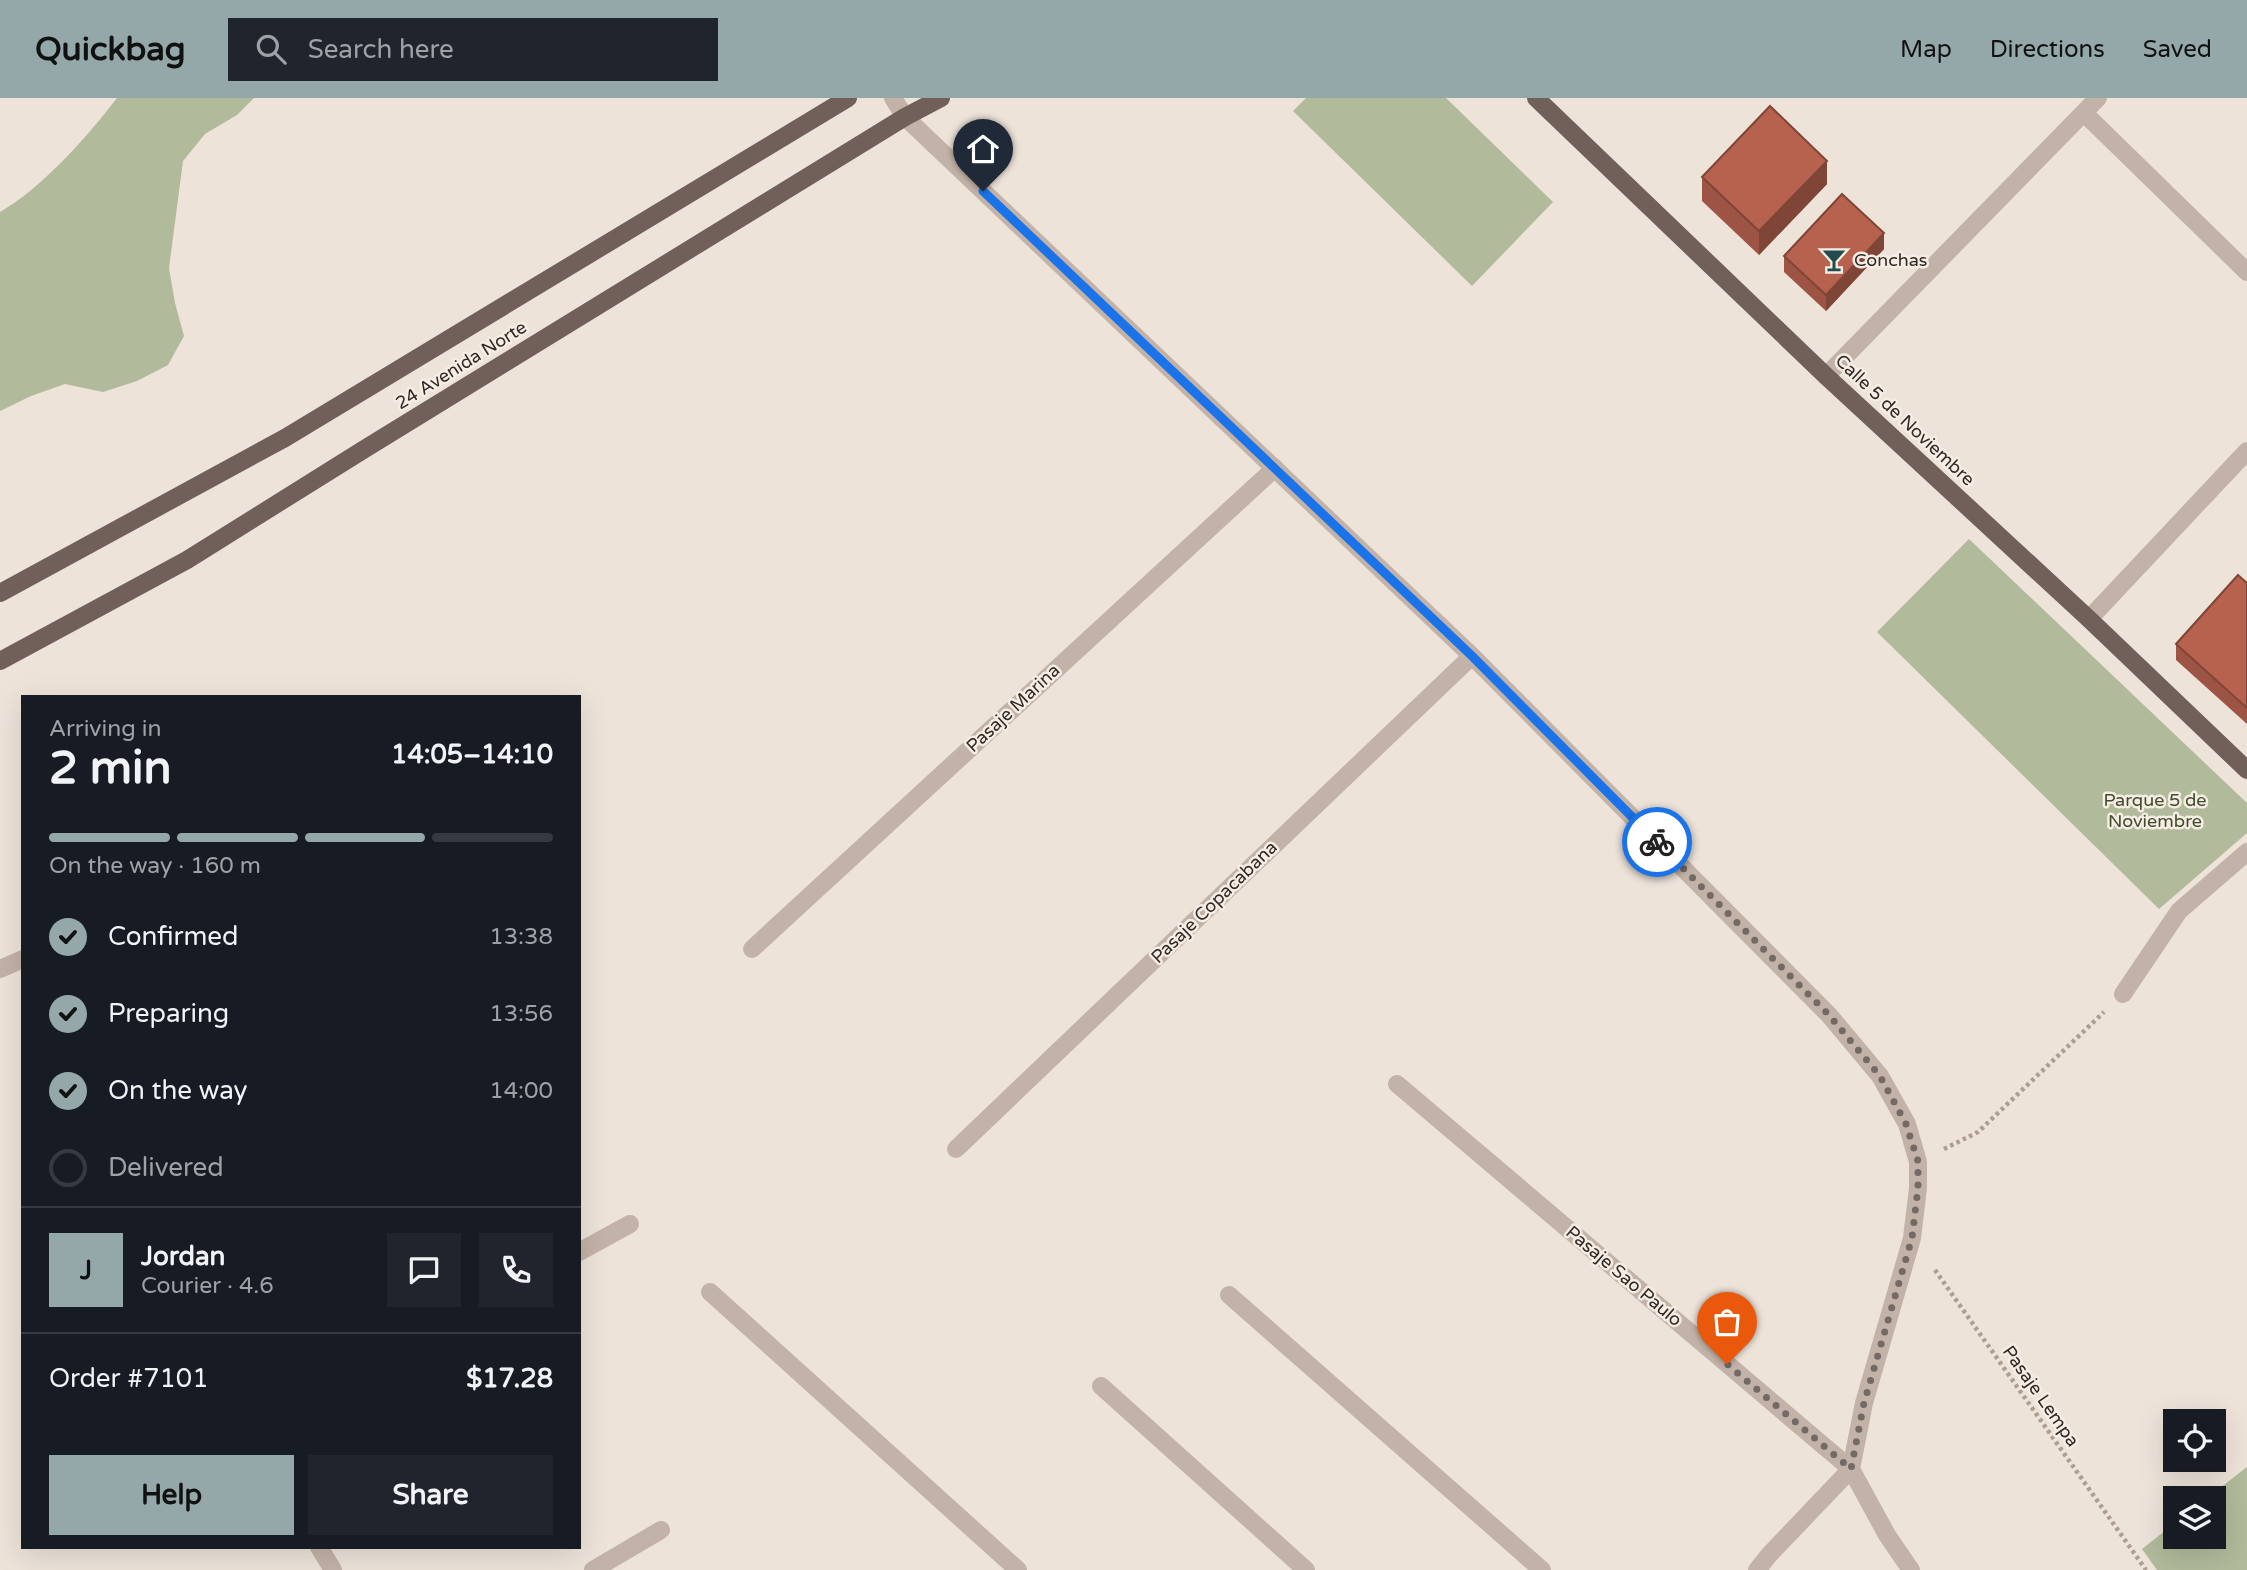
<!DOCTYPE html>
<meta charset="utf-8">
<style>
:root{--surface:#171b24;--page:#20242c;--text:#f1f3f6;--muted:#9ea1a6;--line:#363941;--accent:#94a8aa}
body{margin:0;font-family:"Varela Round",sans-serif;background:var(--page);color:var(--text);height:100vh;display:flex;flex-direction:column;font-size:26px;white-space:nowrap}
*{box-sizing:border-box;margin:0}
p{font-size:23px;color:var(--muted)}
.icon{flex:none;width:38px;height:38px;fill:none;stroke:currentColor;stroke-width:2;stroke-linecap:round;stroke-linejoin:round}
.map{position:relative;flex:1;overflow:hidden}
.drawer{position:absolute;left:21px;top:597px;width:560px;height:854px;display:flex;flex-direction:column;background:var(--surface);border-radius:0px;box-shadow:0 7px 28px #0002}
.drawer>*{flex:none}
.tools{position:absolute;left:2163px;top:1311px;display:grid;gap:14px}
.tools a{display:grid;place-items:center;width:63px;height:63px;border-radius:0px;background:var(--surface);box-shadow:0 7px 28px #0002;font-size:35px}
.pin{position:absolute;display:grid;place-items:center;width:60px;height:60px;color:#fff;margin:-72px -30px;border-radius:50% 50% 50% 0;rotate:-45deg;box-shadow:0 0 7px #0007}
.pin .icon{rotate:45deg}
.courier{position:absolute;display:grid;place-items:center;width:70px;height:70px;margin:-35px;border:5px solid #1a73e8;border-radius:50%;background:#fff;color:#222;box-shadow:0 2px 9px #0007}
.overview em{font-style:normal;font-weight:700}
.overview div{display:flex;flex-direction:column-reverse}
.overview{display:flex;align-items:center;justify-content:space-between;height:119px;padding:0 28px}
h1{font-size:46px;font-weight:700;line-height:52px}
.bar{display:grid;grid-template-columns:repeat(4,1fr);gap:10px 7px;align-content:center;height:84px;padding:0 28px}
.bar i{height:9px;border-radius:5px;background:var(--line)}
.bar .selected{background:var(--accent)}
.bar p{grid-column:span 4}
.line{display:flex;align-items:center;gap:18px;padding:0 28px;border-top:2px solid var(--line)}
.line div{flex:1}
.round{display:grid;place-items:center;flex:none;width:74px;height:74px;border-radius:0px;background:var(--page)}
ol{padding:0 28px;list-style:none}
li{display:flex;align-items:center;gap:21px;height:77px}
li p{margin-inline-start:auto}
li .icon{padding:7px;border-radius:50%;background:var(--accent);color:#111;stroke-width:4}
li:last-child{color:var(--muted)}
li i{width:38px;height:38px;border:4px solid var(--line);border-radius:50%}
.cta{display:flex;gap:14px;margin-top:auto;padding:14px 28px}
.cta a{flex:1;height:80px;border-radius:0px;background:var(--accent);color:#111;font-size:28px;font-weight:700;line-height:80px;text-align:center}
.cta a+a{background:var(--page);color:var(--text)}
header{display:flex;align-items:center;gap:42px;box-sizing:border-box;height:98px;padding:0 35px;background:var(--accent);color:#111}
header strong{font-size:33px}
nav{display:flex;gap:38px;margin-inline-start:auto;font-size:24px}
.search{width:490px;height:63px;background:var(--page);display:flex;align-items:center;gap:18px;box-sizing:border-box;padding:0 24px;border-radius:0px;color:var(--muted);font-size:26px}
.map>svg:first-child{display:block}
</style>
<header>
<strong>Quickbag</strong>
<div class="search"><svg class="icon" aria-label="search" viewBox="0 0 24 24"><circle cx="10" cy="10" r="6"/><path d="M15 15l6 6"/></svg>Search here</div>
<nav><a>Map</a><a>Directions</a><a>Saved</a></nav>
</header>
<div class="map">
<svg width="2247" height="1472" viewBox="0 0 2247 1472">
<rect width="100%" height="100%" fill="#ede3d9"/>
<!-- green -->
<g fill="#b1ba9b">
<path d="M117,0H254L237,17L205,36L183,63L169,170L175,205L184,238L168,267L137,283L103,294L65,286L31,298L0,313V114C41,91 88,38 117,0Z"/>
<path d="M1306,0H1446L1553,104L1472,188L1293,13Z"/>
<path d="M1969,441L2247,705V735L2159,811L1877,534Z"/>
<path d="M2247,1369V1472H2157L2142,1451L2175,1425V1438H2214V1400H2207Z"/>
</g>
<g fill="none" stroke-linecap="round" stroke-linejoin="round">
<!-- path -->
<g stroke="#af9d91" stroke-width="4.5" stroke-dasharray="3.5 3.5" stroke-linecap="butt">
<path d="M1944,1051L1978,1034L2104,914"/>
<path d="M1935,1172L2146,1472"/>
</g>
<!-- minor -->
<g stroke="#c3b2a7" stroke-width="18">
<path d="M893,0L905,19L1472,558L1829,917L1880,978L1907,1026L1918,1064V1090L1912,1140L1864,1305L1851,1371L1887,1437L1911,1472"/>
<path d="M2084,15L2247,174"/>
<path d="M1826,278L2098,0"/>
<path d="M2089,521L2247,353"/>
<path d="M752,851L1275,370"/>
<path d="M0,871L23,861"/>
<path d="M2123,896L2179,813L2247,754"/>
<path d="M1397,986L1851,1371L1769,1457L1757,1472"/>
<path d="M956,1051L1472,558"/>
<path d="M579,1154L630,1126"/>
<path d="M710,1194L1018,1472"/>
<path d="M1229,1197L1542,1472"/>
<path d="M1101,1288L1306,1472"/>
<path d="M319,1449L333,1472"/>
<path d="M593,1472L661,1432"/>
</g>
<!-- major -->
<g stroke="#716059" stroke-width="18">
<path d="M1536,0L1826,278L2089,521L2247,672"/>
<path d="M0,495L285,340L848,0"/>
<path d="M0,563L187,462L363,352L905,19L941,0"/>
</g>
</g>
<!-- wall -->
<g fill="#9d5444">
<path d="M1702,79L1827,86L1759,157L1702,103Z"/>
<path d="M1884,151L1826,213L1784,174V158Z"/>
<path d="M2247,485V626L2176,562V546Z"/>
</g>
<!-- shaded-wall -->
<g fill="#7f4537">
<path d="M1827,63V86L1759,157V133Z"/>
<path d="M1884,135V151L1826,213V197Z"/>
</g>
<!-- building -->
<g fill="#b6624f" stroke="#7f4537" stroke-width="2">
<path d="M1770,8L1827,63L1759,133L1702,79Z"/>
<path d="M1842,96L1884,135L1826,197L1784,158Z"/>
<path d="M2238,477L2247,485V610L2176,546Z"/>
</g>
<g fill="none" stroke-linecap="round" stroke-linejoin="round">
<!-- done -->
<path stroke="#736a65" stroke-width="7" stroke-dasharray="0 12.6" d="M1657,744L1829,917L1880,978L1906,1026L1918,1063V1090L1912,1140L1864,1305L1851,1371L1727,1266"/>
<!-- route -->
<path stroke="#1a73e8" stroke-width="9" d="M983,93L1472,558L1657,744"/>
</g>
<!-- icons -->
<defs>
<g id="bar-bare" transform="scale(1.89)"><path d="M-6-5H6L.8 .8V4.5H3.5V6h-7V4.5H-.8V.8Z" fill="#224c4d" stroke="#f6ede5" stroke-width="2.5" paint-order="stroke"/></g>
</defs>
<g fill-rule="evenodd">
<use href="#bar-bare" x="1834" y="162"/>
</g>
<g text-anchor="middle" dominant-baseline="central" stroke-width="5" stroke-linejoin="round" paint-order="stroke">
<!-- poi labels -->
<g font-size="18" fill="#312926" stroke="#f6ede5" text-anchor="start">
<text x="1854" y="162">Conchas</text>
</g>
<!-- street labels -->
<g font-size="18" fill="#312926" stroke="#f6ede5">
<text transform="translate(461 267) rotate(-32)">24 Avenida Norte</text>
<text transform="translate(1905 322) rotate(43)">Calle 5 de Noviembre</text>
<text transform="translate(1013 610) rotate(-43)">Pasaje Marina</text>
<text transform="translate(1214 804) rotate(-44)">Pasaje Copacabana</text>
<text transform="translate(1624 1178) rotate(40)">Pasaje Sao Paulo</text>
<text transform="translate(2041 1298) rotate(55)">Pasaje Lempa</text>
</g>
<!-- park labels -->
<g font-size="18" fill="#424c2d" stroke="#f6ede5">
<text x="2155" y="702">Parque 5 de<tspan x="2155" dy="21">Noviembre</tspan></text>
</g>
</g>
</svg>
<div class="tools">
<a><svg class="icon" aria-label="locate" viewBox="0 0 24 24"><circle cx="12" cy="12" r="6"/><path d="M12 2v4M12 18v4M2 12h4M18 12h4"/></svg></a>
<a><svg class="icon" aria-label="layers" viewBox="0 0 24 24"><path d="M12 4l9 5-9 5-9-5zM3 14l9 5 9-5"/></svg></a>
</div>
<div class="pin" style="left:1727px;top:1266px;background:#ea580c"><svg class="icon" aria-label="bag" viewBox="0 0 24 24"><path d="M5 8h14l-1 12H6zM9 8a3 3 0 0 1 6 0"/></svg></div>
<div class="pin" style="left:983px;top:93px;background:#1f2937"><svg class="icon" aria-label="home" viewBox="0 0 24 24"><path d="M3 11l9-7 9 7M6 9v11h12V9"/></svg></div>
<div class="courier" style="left:1657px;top:744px"><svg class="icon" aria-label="bike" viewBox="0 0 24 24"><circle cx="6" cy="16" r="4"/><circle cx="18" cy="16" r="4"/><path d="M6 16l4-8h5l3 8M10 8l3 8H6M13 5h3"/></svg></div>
<section class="drawer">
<div class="overview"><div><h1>2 min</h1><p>Arriving in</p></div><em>14:05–14:10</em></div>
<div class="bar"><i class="selected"></i><i class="selected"></i><i class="selected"></i><i></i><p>On the way · 160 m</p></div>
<ol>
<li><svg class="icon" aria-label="check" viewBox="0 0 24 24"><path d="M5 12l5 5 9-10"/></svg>Confirmed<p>13:38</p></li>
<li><svg class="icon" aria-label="check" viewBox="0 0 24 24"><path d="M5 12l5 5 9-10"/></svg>Preparing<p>13:56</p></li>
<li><svg class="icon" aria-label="check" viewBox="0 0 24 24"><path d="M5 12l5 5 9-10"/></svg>On the way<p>14:00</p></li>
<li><i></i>Delivered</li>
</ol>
<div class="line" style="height:126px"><b class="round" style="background:var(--accent);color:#111">J</b><div><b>Jordan</b><p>Courier · 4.6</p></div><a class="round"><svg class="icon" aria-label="chat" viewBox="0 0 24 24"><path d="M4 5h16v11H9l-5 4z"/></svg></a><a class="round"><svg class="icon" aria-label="phone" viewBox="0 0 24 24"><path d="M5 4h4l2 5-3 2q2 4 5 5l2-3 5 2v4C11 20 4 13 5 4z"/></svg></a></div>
<div class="line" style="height:91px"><div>Order #7101</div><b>$17.28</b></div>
<div class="cta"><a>Help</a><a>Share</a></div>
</section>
</div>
